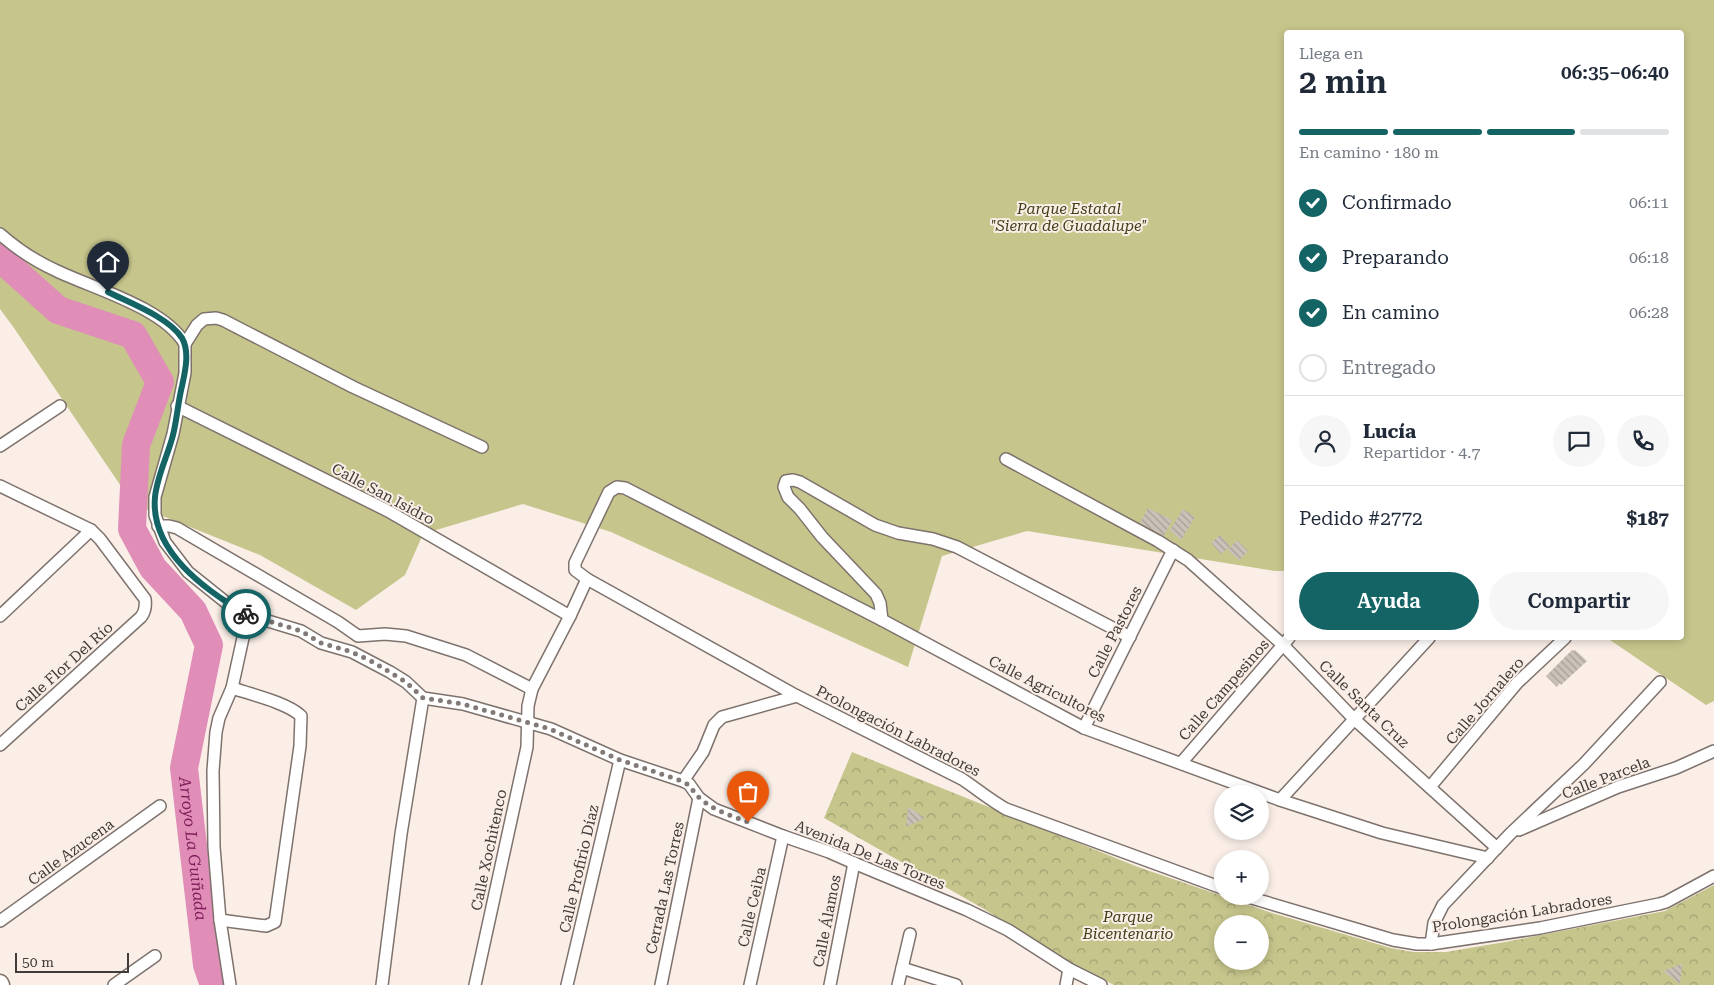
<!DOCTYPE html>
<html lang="es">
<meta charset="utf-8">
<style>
:root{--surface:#fff;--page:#f6f6f7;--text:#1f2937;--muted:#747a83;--line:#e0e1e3;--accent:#146465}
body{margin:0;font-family:"Roboto Serif",serif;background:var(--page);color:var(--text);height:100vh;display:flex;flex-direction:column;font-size:19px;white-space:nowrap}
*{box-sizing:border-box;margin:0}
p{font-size:16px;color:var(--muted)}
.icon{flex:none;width:28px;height:28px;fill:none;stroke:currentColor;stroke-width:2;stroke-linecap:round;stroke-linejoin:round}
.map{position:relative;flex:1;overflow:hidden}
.sheet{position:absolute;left:1284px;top:30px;width:400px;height:610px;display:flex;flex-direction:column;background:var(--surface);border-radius:5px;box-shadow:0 2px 8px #0003}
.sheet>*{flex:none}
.fabs{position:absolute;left:1214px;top:785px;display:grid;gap:10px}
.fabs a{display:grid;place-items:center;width:55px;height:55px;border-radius:50%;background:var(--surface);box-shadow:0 2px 8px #0003;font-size:25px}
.scale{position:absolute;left:15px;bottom:12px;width:114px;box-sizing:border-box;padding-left:5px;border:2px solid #413c39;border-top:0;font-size:14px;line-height:18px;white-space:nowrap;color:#413c39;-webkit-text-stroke:4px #faeee7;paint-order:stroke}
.pin{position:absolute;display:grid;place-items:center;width:42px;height:42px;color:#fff;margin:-51px -21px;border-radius:50% 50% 50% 0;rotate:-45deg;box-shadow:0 0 5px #0007}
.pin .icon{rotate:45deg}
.courier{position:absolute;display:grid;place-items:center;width:50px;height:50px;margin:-25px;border:4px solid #146465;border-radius:50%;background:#fff;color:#222;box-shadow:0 1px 6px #0007}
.summary em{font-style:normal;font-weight:600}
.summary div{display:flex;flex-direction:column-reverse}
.summary{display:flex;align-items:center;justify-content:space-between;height:85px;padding:0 15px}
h1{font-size:32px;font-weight:600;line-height:38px}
.bar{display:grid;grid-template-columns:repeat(4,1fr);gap:8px 5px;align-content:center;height:60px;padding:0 15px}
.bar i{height:6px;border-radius:4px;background:var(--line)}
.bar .selected{background:var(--accent)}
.bar p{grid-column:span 4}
.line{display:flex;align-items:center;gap:12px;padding:0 15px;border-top:1px solid var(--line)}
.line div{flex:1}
.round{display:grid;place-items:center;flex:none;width:52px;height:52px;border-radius:26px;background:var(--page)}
ol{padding:0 15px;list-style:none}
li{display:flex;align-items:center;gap:15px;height:55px}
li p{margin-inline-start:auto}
li .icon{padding:5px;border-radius:50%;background:var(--accent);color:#fff;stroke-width:4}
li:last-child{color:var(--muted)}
li i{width:28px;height:28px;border:2px solid var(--line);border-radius:50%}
.button{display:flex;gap:10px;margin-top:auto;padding:10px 15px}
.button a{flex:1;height:58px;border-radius:30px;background:var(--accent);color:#fff;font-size:20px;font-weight:600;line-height:58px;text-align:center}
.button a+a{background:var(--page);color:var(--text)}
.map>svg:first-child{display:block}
</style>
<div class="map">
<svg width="1714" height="985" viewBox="0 0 1714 985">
<defs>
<pattern id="forest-crowns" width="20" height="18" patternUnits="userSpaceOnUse" patternTransform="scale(1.25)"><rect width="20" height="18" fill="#c6c58c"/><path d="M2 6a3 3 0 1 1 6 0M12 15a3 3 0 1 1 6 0" fill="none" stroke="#a2a173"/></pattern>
<pattern id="building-back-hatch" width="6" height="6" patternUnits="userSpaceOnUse" patternTransform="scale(1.25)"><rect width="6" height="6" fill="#cac2b8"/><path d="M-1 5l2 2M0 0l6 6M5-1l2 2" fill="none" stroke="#a69f97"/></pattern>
</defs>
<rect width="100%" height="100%" fill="#faeee7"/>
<!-- green -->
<path fill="#c6c58c" d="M0,0H1714V701L1706,705L1607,638H1681V32H1286V571H1275L1027,531L942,556L908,667L611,532L523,504L423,534L405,575L356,610L260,555L133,504L14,328L0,309Z"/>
<!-- forest -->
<path fill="url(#forest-crowns)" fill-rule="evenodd" d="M852,752L1138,867L1272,913L1391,948L1413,952H1446L1505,942L1665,911L1714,885V985H1114L1073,964L984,909L824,818ZM1222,924H1260V961H1222Z"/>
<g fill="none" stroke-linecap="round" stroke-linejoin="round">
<!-- river -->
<path stroke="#e08db8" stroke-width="28" id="s1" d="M0,258L58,310L133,335L160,382L136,445L132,529L153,568L193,611L209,645L184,768L207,965L214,985"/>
</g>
<!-- building -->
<g fill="url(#building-back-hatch)">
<path d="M1148,508L1172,520L1164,536L1140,523Z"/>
<path d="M1183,509L1195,517L1181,540L1170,530Z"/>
<path d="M1220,535L1230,546L1221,554L1211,543Z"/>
<path d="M1237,540L1248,551L1239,560L1228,550Z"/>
<path d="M1572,650L1574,651L1575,650L1587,661L1561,685L1560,683L1557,687L1546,676Z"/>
<path d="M908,807L925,818L906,827Z"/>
<path d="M1682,964L1680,984L1663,971Z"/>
</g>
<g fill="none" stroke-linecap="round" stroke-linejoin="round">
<!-- street casing -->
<g stroke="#7e726d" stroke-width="14">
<g id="street">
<path d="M0,234C17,249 37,262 57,271C95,289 164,308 185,344"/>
<path d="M177,406L388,511L570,616"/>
<path d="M0,446L60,406"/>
<path d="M482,447L353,387L223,320L216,318L204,319L197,325L185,344V373L173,434L155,497V515L165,542L188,572L228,604L248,615L301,631L321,643L352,652L390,672L406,682L423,698L463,704L551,729L620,760L683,781L689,784L699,798L714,809L783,836L829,852L854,863L967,910L1008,930L1069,969L1101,985"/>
<path d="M1006,459L1158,541L1188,560L1283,645L1354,719L1497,848"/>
<path d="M0,486L91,530L100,539L145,599C146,606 145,612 141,617L0,745"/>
<path d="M158,526H169L177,528L338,622L358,636L385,634L406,636L466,655L532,689"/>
<path d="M0,616L91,530"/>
<path d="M882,620L880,603L876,594L822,537L800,509L788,497L784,487L786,481L793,480L800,482L875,525L898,533L933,539L957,547L1130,637"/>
<path d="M1084,728L1173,550"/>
<path d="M1181,763L1289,638"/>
<path d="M683,781L703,752L714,725L722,717L797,696"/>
<path d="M1430,787L1517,683L1565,638"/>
<path d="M1280,800L1429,638"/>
<path d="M1519,830L1618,787L1676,768L1714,751"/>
<path d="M1222,888L1006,809C990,800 977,789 962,779L797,696L587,579L575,570V563L609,492L617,487L625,488L882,620L1084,728L1280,800L1382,833L1488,858"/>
<path d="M1245,896L1393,940L1417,944H1431L1540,928L1659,904L1666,902L1714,876"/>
<path d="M220,920L266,926L275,922L300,746L301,716C288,703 250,694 232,688"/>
<path d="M0,921L160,806"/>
<path d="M1431,944L1434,923L1443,905L1510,834L1584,764L1660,682"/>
<path d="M902,968L956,985"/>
<path d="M114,985L155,956"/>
<path d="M230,985L220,920L214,847L213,771L216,732L219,718L232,688L248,615"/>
<path d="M382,985L401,834L423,698"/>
<path d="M475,985L527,747L528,706L532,689L570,616L587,579"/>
<path d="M567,985L620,760"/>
<path d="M661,985L699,798"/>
<path d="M750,985L783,836"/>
<path d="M830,985L854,863"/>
<path d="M898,985L910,934"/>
<path d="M1066,985L1069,969"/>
</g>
</g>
<!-- secondary casing -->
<g stroke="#7e726d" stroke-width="19">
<path id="secondary" d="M0,983L1,985"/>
</g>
<!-- street -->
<use href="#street" stroke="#fff" stroke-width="11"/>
<!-- secondary -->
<use href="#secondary" stroke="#fff" stroke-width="16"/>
</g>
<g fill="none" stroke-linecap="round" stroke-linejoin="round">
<!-- done -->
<path stroke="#827a76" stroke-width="5" stroke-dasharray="0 9" d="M246,614L301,631L321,643L352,652L373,662L406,682L423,698L463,704L550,729L620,760L682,781C692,786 694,794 702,800C715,811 732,816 748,822"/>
<!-- route -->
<path stroke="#146465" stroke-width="6" d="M108,292C130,303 168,317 182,338C190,352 185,372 182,386C178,402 177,419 173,435C168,455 157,476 155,497C150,551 205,590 246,614"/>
</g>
<g text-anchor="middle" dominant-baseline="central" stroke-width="4" stroke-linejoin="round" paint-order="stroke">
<!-- park labels -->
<g font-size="15" font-style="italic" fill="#403f18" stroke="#faeee7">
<text x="1069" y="209">Parque Estatal<tspan x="1069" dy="17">"Sierra de Guadalupe"</tspan></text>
<text x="1128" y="917">Parque<tspan x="1128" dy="17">Bicentenario</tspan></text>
</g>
<!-- street labels -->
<g font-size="15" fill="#413c39" stroke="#faeee7">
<text transform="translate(383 494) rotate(28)">Calle San Isidro</text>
<text transform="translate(1115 632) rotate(-63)">Calle Pastores</text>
<text transform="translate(64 667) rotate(-42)">Calle Flor Del Río</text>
<text transform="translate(1047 689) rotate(27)">Calle Agricultores</text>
<text transform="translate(1224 690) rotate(-49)">Calle Campesinos</text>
<text transform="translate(1485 701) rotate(-49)">Calle Jornalero</text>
<text transform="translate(1364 704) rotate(44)">Calle Santa Cruz</text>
<text transform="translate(898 731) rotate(27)">Prolongación Labradores</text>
<text transform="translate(1606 778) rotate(-21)">Calle Parcela</text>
<text transform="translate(489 850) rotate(-78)">Calle Xochitenco</text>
<text transform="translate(71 852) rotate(-36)">Calle Azucena</text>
<text transform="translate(870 855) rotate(22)">Avenida De Las Torres</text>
<text transform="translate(579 869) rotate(-77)">Calle Profirio Díaz</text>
<text transform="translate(665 888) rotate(-78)">Cerrada Las Torres</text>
<text transform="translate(752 907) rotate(-77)">Calle Ceiba</text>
<text transform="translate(1522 913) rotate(-9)">Prolongación Labradores</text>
<text transform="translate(827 921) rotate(-79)">Calle Álamos</text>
</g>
<!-- water labels -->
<g font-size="16" font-style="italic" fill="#7e1d58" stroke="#faeee7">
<text stroke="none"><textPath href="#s1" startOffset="710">Arroyo La Guiñada</textPath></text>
</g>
</g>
</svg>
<div class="fabs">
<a><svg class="icon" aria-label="layers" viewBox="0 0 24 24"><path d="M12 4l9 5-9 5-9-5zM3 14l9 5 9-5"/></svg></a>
<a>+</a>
<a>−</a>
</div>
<div class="scale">50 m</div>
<div class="pin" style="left:748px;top:822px;background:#ea580c"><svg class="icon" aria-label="bag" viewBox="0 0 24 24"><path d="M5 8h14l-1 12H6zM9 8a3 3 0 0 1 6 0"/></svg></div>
<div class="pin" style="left:108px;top:292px;background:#1f2937"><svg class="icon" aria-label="home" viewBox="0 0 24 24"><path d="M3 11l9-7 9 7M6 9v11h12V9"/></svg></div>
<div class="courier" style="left:246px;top:614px"><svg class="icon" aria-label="bike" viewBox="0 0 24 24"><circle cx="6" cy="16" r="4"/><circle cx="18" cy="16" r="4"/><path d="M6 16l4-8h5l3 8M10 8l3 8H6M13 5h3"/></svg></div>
<section class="sheet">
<div class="summary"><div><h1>2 min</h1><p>Llega en</p></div><em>06:35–06:40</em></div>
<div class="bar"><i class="selected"></i><i class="selected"></i><i class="selected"></i><i></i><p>En camino · 180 m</p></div>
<ol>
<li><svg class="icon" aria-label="check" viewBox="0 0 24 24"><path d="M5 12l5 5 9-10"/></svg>Confirmado<p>06:11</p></li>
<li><svg class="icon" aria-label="check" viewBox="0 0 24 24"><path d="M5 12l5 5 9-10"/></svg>Preparando<p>06:18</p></li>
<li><svg class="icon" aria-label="check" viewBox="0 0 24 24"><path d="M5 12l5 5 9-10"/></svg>En camino<p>06:28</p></li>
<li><i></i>Entregado</li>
</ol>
<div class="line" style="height:90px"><a class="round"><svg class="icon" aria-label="person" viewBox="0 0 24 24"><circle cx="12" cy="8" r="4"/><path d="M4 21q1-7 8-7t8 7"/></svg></a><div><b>Lucía</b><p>Repartidor · 4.7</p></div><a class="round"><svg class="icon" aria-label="chat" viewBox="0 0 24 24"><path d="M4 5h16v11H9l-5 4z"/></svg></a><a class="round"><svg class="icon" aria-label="phone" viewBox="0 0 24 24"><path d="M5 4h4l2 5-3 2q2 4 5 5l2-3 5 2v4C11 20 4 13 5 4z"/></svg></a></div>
<div class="line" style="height:65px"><div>Pedido #2772</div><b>$187</b></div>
<div class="button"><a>Ayuda</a><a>Compartir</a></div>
</section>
</div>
